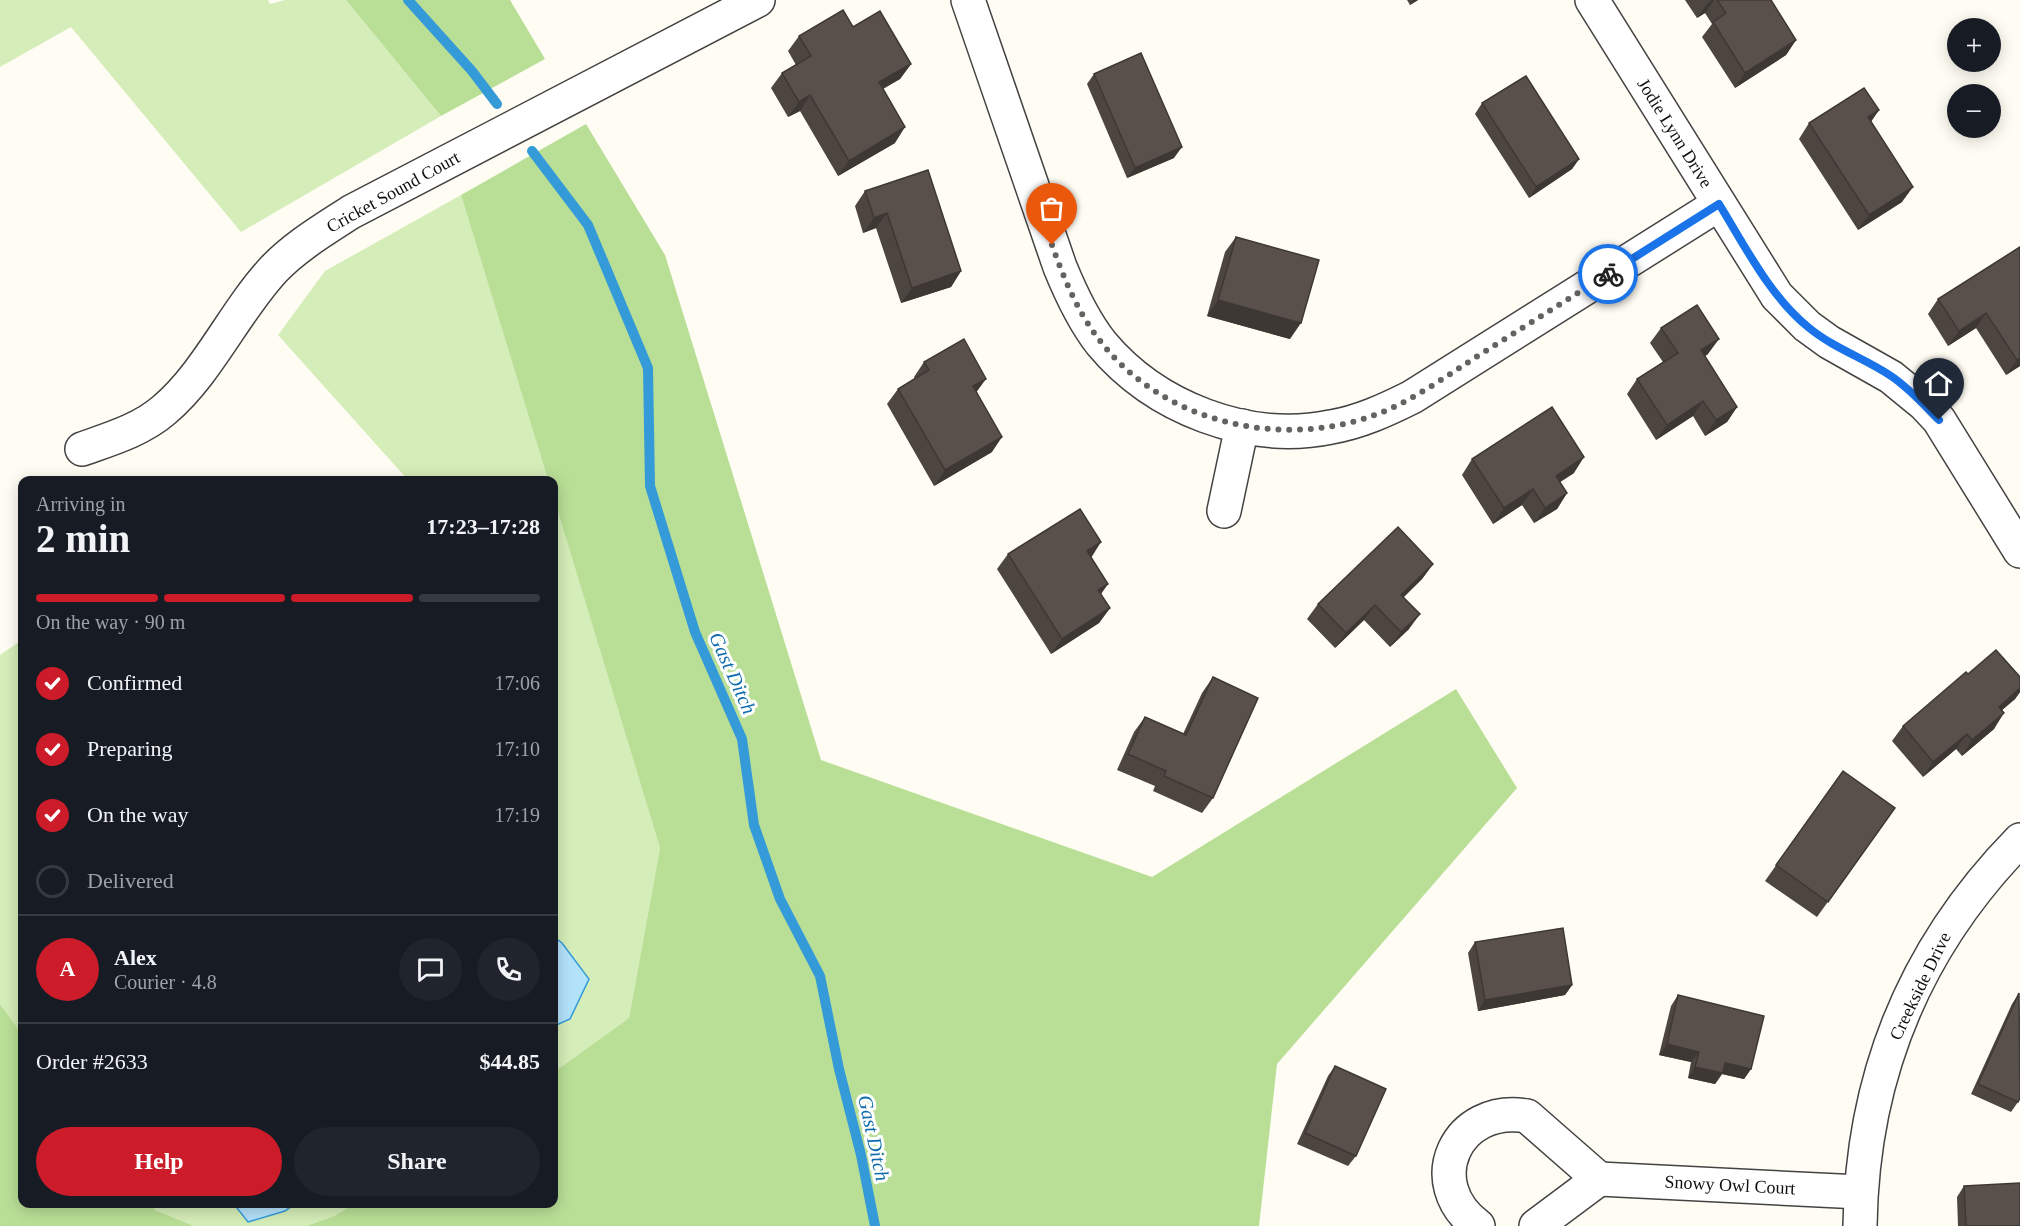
<!DOCTYPE html>
<meta charset="utf-8">
<style>
:root{--surface:#171b24;--page:#20242c;--text:#f1f3f6;--muted:#9ea1a6;--line:#363941;--accent:#cc1c29}
body{margin:0;font-family:"Times New Roman",serif;background:var(--page);color:var(--text);height:100vh;display:flex;flex-direction:column;font-size:22px;white-space:nowrap}
*{box-sizing:border-box;margin:0}
p{font-size:20px;color:var(--muted)}
.icon{flex:none;width:33px;height:33px;fill:none;stroke:currentColor;stroke-width:2;stroke-linecap:round;stroke-linejoin:round}
.map{position:relative;flex:1;overflow:hidden}
.details{position:absolute;left:18px;top:476px;width:540px;height:732px;display:flex;flex-direction:column;background:var(--surface);border-radius:12px;box-shadow:0 3px 15px #0003}
.details>*{flex:none}
.tools{position:absolute;left:1947px;top:18px;display:grid;gap:12px}
.tools a{display:grid;place-items:center;width:54px;height:54px;border-radius:50%;background:var(--surface);box-shadow:0 3px 15px #0003;font-size:30px}
.pin{position:absolute;display:grid;place-items:center;width:51px;height:51px;color:#fff;margin:-62px -26px;border-radius:50% 50% 50% 0;rotate:-45deg;box-shadow:0 0 6px #0007}
.pin .icon{rotate:45deg}
.courier{position:absolute;display:grid;place-items:center;width:60px;height:60px;margin:-30px;border:4px solid #1a73e8;border-radius:50%;background:#fff;color:#222;box-shadow:0 2px 8px #0007}
.head em{font-style:normal;font-weight:700}
.head div{display:flex;flex-direction:column-reverse}
.head{display:flex;align-items:center;justify-content:space-between;height:102px;padding:0 18px}
h1{font-size:39px;font-weight:700;line-height:45px}
.bar{display:grid;grid-template-columns:repeat(4,1fr);gap:9px 6px;align-content:center;height:72px;padding:0 18px}
.bar i{height:8px;border-radius:4px;background:var(--line)}
.bar .active{background:var(--accent)}
.bar p{grid-column:span 4}
.line{display:flex;align-items:center;gap:15px;padding:0 18px;border-top:2px solid var(--line)}
.line div{flex:1}
.round{display:grid;place-items:center;flex:none;width:63px;height:63px;border-radius:32px;background:var(--page)}
ol{padding:0 18px;list-style:none}
li{display:flex;align-items:center;gap:18px;height:66px}
li p{margin-inline-start:auto}
li .icon{padding:6px;border-radius:50%;background:var(--accent);color:#fff;stroke-width:4}
li:last-child{color:var(--muted)}
li i{width:33px;height:33px;border:3px solid var(--line);border-radius:50%}
.cta{display:flex;gap:12px;margin-top:auto;padding:12px 18px}
.cta a{flex:1;height:69px;border-radius:36px;background:var(--accent);color:#fff;font-size:24px;font-weight:700;line-height:69px;text-align:center}
.cta a+a{background:var(--page);color:var(--text)}
.map>svg:first-child{display:block}
</style>
<div class="map">
<svg width="2020" height="1226" viewBox="0 0 2020 1226">
<rect width="100%" height="100%" fill="#fffcf3"/>
<!-- green -->
<g fill="#d5edb8">
<path d="M0,0H268L270,4L285,0H346L441,116L241,232L71,27L0,67Z"/>
<path d="M461,195L548,480H408L278,335L325,271Z"/>
<path d="M554,499L660,848L629,1018L554,1072V1026L570,1019L562,943L554,937Z"/>
<path d="M22,640V1034L0,1004V655Z"/>
<path d="M150,1203H233L248,1222L285,1211L296,1203H356L334,1216L306,1226H194L155,1210Z"/>
</g>
<!-- forest -->
<g fill="#b9df96">
<path d="M346,0H510L545,59L441,116Z"/>
<path d="M586,124L665,255L821,760L1152,877L1456,689L1517,788L1277,1064L1259,1226H306L334,1216L356,1203H554V1072L629,1018L660,848L554,499V480H548L461,195Z"/>
<path d="M0,1004L22,1034V1203H150L155,1210L194,1226H0Z"/>
</g>
<!-- water -->
<g fill="#b3e2fb" stroke="#349bd8" stroke-width="1.5">
<path d="M554,937L562,943L589,979L570,1019L554,1026Z"/>
<path d="M233,1203H296L285,1211L248,1222Z"/>
</g>
<g fill="none" stroke-linecap="round" stroke-linejoin="round">
<!-- stream -->
<g stroke="#349bd8" stroke-width="10">
<path d="M408,0L472,71L497,104"/>
<path d="M532,151L588,225L648,368L650,486L695,632L742,739L754,825L780,899L820,976L839,1069L861,1155L875,1226"/>
</g>
<!-- minor casing -->
<g stroke="#434343" stroke-width="36">
<g id="minor">
<path d="M968,0L1060,267C1071,294 1083,320 1101,343C1155,408 1248,444 1331,427C1360,422 1386,410 1412,397L1719,204"/>
<path d="M1592,0L1777,296L1807,326L1829,342L1891,377L1924,404L1939,420L2020,551"/>
<path d="M82,449C110,439 141,430 164,410C208,373 234,312 274,269C296,246 325,229 351,212L758,0"/>
<path d="M1224,511L1242,426"/>
<path d="M1599,1179L1860,1192"/>
<path d="M1478,1226C1420,1183 1456,1104 1527,1116L1599,1179L1536,1226"/>
<path d="M1860,1226C1862,1076 1915,947 2020,840"/>
</g>
</g>
<!-- minor -->
<use href="#minor" stroke="#fff" stroke-width="33"/>
</g>
<!-- wall -->
<g fill="#4d4540">
<path d="M1407,0H1418L1410,5Z"/>
<path d="M1685,0H1771L1796,40L1786,55L1735,88L1702,37L1712,24L1705,13L1697,18Z"/>
<path d="M853,27L911,64L900,79L883,89L895,143L838,176L800,111L788,117L771,88L782,73L796,65L788,51L799,36Z"/>
<path d="M1094,74L1174,158L1127,178L1087,84Z"/>
<path d="M1482,103L1579,159L1572,169L1529,198L1475,114Z"/>
<path d="M1879,110L1871,122L1902,202L1858,230L1799,139L1809,123Z"/>
<path d="M865,191L961,271L951,287L901,303L876,228L863,233L855,206Z"/>
<path d="M1236,237L1290,339L1207,316L1225,252Z"/>
<path d="M2020,247V366L2006,375L1976,328L1948,346L1928,314L1938,299Z"/>
<path d="M1661,328L1708,354L1705,356L1737,407L1727,422L1705,436L1693,416L1656,440L1627,394L1637,379L1663,362L1650,343Z"/>
<path d="M924,362L977,392L992,452L934,486L887,404L898,389L915,379L914,377Z"/>
<path d="M1472,459L1574,473L1560,482L1567,493L1557,509L1534,523L1522,505L1493,524L1462,475Z"/>
<path d="M1008,554L1091,558L1101,594L1110,608L1099,623L1051,654L997,569Z"/>
<path d="M1433,564L1422,579L1404,597L1409,629L1390,647L1364,620L1335,648L1307,619L1318,604Z"/>
<path d="M1213,677V798L1202,813L1153,791L1155,786L1117,770L1134,732L1145,717L1183,734L1202,693Z"/>
<path d="M2020,677V692L2015,699L2002,710L1994,729L1962,756L1956,749L1923,777L1892,741L1903,726Z"/>
<path d="M1843,771L1895,808L1817,917L1765,881Z"/>
<path d="M1475,942L1572,985L1565,995L1478,1011L1468,953Z"/>
<path d="M2019,993L2018,1102L2011,1112L1971,1094L2012,1004Z"/>
<path d="M1678,995L1751,1069L1744,1079L1722,1074L1715,1084L1688,1078L1691,1062L1659,1055L1671,1006Z"/>
<path d="M1335,1066L1356,1156L1348,1166L1297,1144L1328,1076Z"/>
<path d="M1964,1186L2020,1226H1958L1957,1197Z"/>
</g>
<!-- shaded-wall -->
<g fill="#3e3834">
<path d="M1413,0H1418L1410,5Z"/>
<path d="M1712,0H1714L1705,13L1697,18L1708,3Z"/>
<path d="M1796,40L1786,55L1735,88L1745,73Z"/>
<path d="M911,64L900,79L868,97L879,82Z"/>
<path d="M810,95L800,111L788,117L799,102Z"/>
<path d="M1879,110L1868,125V117Z"/>
<path d="M905,127L895,143L838,176L849,161Z"/>
<path d="M1182,147L1174,158L1127,178L1135,168Z"/>
<path d="M1579,159L1572,169L1529,198L1536,187Z"/>
<path d="M1913,187L1902,202L1858,230L1869,215Z"/>
<path d="M887,213L876,228L863,233L874,218Z"/>
<path d="M961,271L951,287L901,303L912,288Z"/>
<path d="M1218,300L1301,323L1290,339L1207,316Z"/>
<path d="M1986,313L1976,328L1948,346L1959,331Z"/>
<path d="M1719,339L1708,354L1690,366L1701,350Z"/>
<path d="M2020,358V366L2006,375L2017,360Z"/>
<path d="M986,379L975,394L973,386Z"/>
<path d="M1703,401L1693,416L1656,440L1667,425Z"/>
<path d="M1737,407L1727,422L1705,436L1716,420Z"/>
<path d="M1002,437L992,452L934,486L945,470Z"/>
<path d="M1584,457L1574,473L1546,491L1556,476Z"/>
<path d="M1533,489L1522,505L1493,524L1504,508Z"/>
<path d="M1567,493L1557,509L1534,523L1545,508Z"/>
<path d="M1101,542L1091,558L1087,551Z"/>
<path d="M1433,564L1422,579L1390,610L1401,595Z"/>
<path d="M1108,584L1097,600L1098,590Z"/>
<path d="M1375,605L1364,620L1335,648L1346,633Z"/>
<path d="M1110,608L1099,623L1051,654L1062,639Z"/>
<path d="M1420,614L1409,629L1390,647L1401,632Z"/>
<path d="M2020,688V692L2015,699L1988,722L1999,707Z"/>
<path d="M2004,713L1994,729L1962,756L1972,740Z"/>
<path d="M1967,734L1956,749L1923,777L1933,762Z"/>
<path d="M1572,985L1565,995L1478,1011L1485,1000Z"/>
<path d="M1667,1044L1699,1052L1691,1062L1659,1055Z"/>
<path d="M1725,1063L1751,1069L1744,1079L1722,1074L1715,1084L1688,1078L1695,1067Z"/>
</g>
<!-- building -->
<g fill="#59504b" stroke="#3e3834" stroke-width="1.5">
<path d="M1717,0H1771L1796,40L1745,73L1713,22L1726,13Z"/>
<path d="M843,10L853,27L880,11L911,64L879,82L905,127L849,161L810,95L799,102L782,73L811,56L799,36Z"/>
<path d="M1141,53L1182,147L1135,168L1094,74Z"/>
<path d="M1526,76L1579,159L1536,187L1482,103Z"/>
<path d="M1864,88L1879,110L1868,117L1913,187L1869,215L1809,123Z"/>
<path d="M928,170L961,271L912,288L887,213L874,218L865,191Z"/>
<path d="M1236,237L1319,260L1301,323L1218,300Z"/>
<path d="M2020,247V358L2017,360L1986,313L1959,331L1938,299Z"/>
<path d="M1697,305L1719,339L1701,350L1737,407L1716,420L1703,401L1667,425L1637,379L1678,353L1661,328Z"/>
<path d="M964,339L986,379L973,386L1002,437L945,470L898,389L929,370L924,362Z"/>
<path d="M1552,407L1584,457L1556,476L1567,493L1545,508L1533,489L1504,508L1472,459Z"/>
<path d="M1080,509L1101,542L1087,551L1108,584L1098,590L1110,608L1062,639L1008,554Z"/>
<path d="M1398,527L1433,564L1401,595L1420,614L1401,632L1375,605L1346,633L1318,604Z"/>
<path d="M1996,650L2020,677V688L1999,707L2004,713L1972,740L1967,734L1933,762L1903,726L1966,672L1968,674Z"/>
<path d="M1213,677L1258,698L1213,798L1164,776L1166,771L1128,754L1145,717L1186,735Z"/>
<path d="M1843,771L1895,808L1828,902L1776,865Z"/>
<path d="M1563,928L1572,985L1485,1000L1475,942Z"/>
<path d="M2019,993L2020,1098L2018,1102L1978,1084Z"/>
<path d="M1678,995L1764,1016L1751,1069L1725,1063L1723,1073L1695,1067L1699,1052L1667,1044Z"/>
<path d="M1335,1066L1386,1089L1356,1156L1305,1133Z"/>
<path d="M2020,1183V1226H1966L1964,1186Z"/>
</g>
<g fill="none" stroke-linecap="round" stroke-linejoin="round">
<!-- done -->
<path stroke="#64635f" stroke-width="6" stroke-dasharray="0 10.8" d="M1052,245C1064,279 1078,313 1101,342C1163,422 1278,449 1372,416C1407,404 1439,381 1470,361C1516,332 1562,303 1608,274"/>
<!-- route -->
<path stroke="#1a73e8" stroke-width="8" d="M1608,274L1719,204C1745,246 1769,295 1808,327C1833,348 1864,358 1891,376C1909,388 1924,405 1939,420"/>
</g>
<g text-anchor="middle" dominant-baseline="central" stroke-width="6" stroke-linejoin="round" paint-order="stroke">
<!-- street labels -->
<g font-size="18" fill="#101010" stroke="#fff">
<text transform="translate(1675 133) rotate(58)">Jodie Lynn Drive</text>
<text transform="translate(393 192) rotate(-29)">Cricket Sound Court</text>
<text transform="translate(1920 986) rotate(-64)">Creekside Drive</text>
<text transform="translate(1730 1185) rotate(3)">Snowy Owl Court</text>
</g>
<!-- water labels -->
<g font-size="20" font-style="italic" fill="#0e6cad" stroke="#fff">
<text transform="translate(733 673) rotate(66)">Gast Ditch</text>
<text transform="translate(874 1138) rotate(78)">Gast Ditch</text>
</g>
</g>
</svg>
<div class="tools">
<a>+</a>
<a>−</a>
</div>
<div class="pin" style="left:1052px;top:245px;background:#ea580c"><svg class="icon" aria-label="bag" viewBox="0 0 24 24"><path d="M5 8h14l-1 12H6zM9 8a3 3 0 0 1 6 0"/></svg></div>
<div class="pin" style="left:1939px;top:420px;background:#1f2937"><svg class="icon" aria-label="home" viewBox="0 0 24 24"><path d="M3 11l9-7 9 7M6 9v11h12V9"/></svg></div>
<div class="courier" style="left:1608px;top:274px"><svg class="icon" aria-label="bike" viewBox="0 0 24 24"><circle cx="6" cy="16" r="4"/><circle cx="18" cy="16" r="4"/><path d="M6 16l4-8h5l3 8M10 8l3 8H6M13 5h3"/></svg></div>
<section class="details">
<div class="head"><div><h1>2 min</h1><p>Arriving in</p></div><em>17:23–17:28</em></div>
<div class="bar"><i class="active"></i><i class="active"></i><i class="active"></i><i></i><p>On the way · 90 m</p></div>
<ol>
<li><svg class="icon" aria-label="check" viewBox="0 0 24 24"><path d="M5 12l5 5 9-10"/></svg>Confirmed<p>17:06</p></li>
<li><svg class="icon" aria-label="check" viewBox="0 0 24 24"><path d="M5 12l5 5 9-10"/></svg>Preparing<p>17:10</p></li>
<li><svg class="icon" aria-label="check" viewBox="0 0 24 24"><path d="M5 12l5 5 9-10"/></svg>On the way<p>17:19</p></li>
<li><i></i>Delivered</li>
</ol>
<div class="line" style="height:108px"><b class="round" style="background:var(--accent);color:#fff">A</b><div><b>Alex</b><p>Courier · 4.8</p></div><a class="round"><svg class="icon" aria-label="chat" viewBox="0 0 24 24"><path d="M4 5h16v11H9l-5 4z"/></svg></a><a class="round"><svg class="icon" aria-label="phone" viewBox="0 0 24 24"><path d="M5 4h4l2 5-3 2q2 4 5 5l2-3 5 2v4C11 20 4 13 5 4z"/></svg></a></div>
<div class="line" style="height:78px"><div>Order #2633</div><b>$44.85</b></div>
<div class="cta"><a>Help</a><a>Share</a></div>
</section>
</div>
